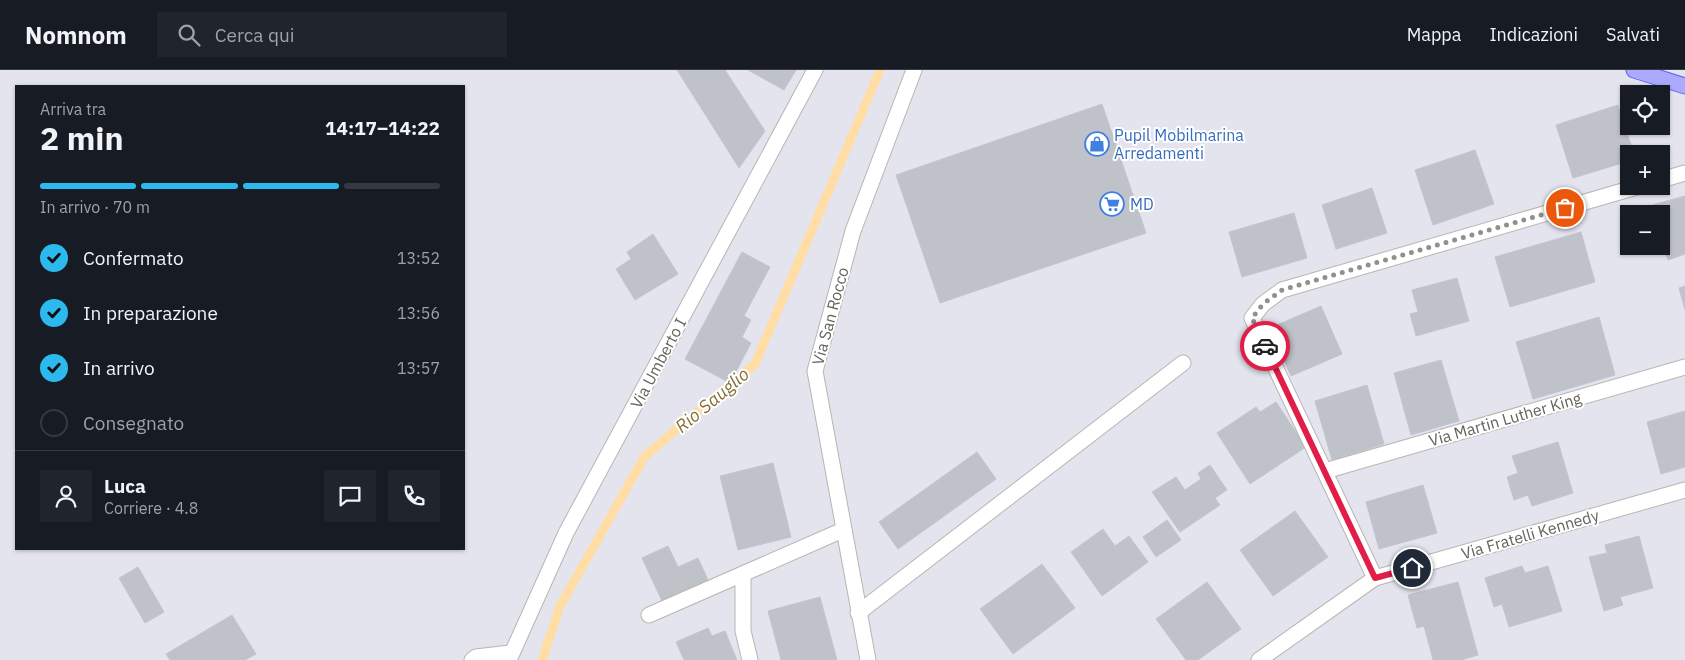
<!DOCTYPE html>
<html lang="it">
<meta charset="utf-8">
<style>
:root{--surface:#171b24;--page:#20242c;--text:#f1f3f6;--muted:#9ea1a6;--line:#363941;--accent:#2bb9ee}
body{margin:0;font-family:"IBM Plex Sans",sans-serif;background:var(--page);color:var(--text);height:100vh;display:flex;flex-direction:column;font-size:19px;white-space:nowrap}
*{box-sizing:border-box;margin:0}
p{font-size:16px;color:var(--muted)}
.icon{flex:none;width:28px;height:28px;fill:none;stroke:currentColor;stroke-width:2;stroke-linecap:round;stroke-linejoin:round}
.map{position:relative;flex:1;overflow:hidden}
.sheet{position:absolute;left:15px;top:15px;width:450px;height:465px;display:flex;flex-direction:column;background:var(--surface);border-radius:0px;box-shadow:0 1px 4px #0004}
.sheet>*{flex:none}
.fabs{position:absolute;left:1620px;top:15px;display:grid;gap:10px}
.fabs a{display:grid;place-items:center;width:50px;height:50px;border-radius:0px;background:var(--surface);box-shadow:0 1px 4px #0004;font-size:25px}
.pin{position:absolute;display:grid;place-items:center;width:42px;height:42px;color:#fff;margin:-21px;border:2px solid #fff;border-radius:50%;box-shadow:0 1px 5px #0007}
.courier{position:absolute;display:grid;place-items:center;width:50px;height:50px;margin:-25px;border:4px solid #e11d48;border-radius:50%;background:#fff;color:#222;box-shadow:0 1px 6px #0007}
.headline em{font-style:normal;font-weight:800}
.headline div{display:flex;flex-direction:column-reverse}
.headline{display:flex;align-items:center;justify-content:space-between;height:85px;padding:0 25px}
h1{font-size:32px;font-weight:800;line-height:38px}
.bar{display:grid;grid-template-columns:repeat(4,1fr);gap:8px 5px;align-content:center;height:60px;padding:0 25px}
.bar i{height:6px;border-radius:4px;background:var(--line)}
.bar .current{background:var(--accent)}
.bar p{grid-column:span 4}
.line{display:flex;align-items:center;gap:12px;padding:0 25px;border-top:1px solid var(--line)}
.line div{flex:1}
.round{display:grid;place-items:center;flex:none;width:52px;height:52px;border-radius:0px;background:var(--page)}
ol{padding:0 25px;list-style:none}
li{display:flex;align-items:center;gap:15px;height:55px}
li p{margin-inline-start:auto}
li .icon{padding:5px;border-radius:50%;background:var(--accent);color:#111;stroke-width:4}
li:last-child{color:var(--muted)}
li i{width:28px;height:28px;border:2px solid var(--line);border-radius:50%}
header{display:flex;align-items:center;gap:30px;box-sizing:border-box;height:70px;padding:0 25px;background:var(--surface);border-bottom:1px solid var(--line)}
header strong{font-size:24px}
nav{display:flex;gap:28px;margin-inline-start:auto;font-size:18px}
.search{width:350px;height:45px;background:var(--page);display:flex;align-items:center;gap:12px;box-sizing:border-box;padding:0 18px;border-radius:0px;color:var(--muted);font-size:19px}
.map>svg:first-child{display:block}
</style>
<header>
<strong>Nomnom</strong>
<div class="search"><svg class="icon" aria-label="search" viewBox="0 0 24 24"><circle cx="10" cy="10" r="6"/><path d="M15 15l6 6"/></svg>Cerca qui</div>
<nav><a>Mappa</a><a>Indicazioni</a><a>Salvati</a></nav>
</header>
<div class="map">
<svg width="1685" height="590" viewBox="0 0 1685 590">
<rect width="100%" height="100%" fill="#e4e4ef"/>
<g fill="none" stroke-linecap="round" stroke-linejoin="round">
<!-- stream -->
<path stroke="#ffdda4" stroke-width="9" d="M542,590L560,536L645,386L755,294L880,0"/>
</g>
<!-- building -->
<g fill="#c0c2ca" stroke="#c2c4d4">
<path d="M677,0H725L765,61L739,98Z"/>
<path d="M748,0H796L784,20Z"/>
<path d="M1102,34L1146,163L940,233L896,105Z"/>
<path d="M1618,35L1634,84H1629V91L1573,108L1556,55Z"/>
<path d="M1475,80L1494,134L1433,155L1415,100Z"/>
<path d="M1372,118L1387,163L1336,179L1322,135Z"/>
<path d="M1685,126V184L1668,190L1661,167V144H1654L1652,135Z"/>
<path d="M1294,143L1307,188L1242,207L1229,162Z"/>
<path d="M1581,162L1595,212L1510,237L1495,187Z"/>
<path d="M653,164L678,204L635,230L616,199L631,189L627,182Z"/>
<path d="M742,182L770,197L744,246L751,250L742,267L751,273L730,313L685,289Z"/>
<path d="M1457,208L1469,251L1416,266L1410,244L1418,242L1412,220Z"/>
<path d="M1685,216V240L1679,218Z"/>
<path d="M1321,236L1342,284L1291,306L1270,258Z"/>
<path d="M1599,247L1615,305L1533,329L1516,272Z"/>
<path d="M1441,290L1459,351L1411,365L1394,303Z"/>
<path d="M1367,315L1384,374L1332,390L1315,331Z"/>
<path d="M1276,332L1306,377L1250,414L1217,363L1256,337L1260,342Z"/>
<path d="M1685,341V397L1661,404L1647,352Z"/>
<path d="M1558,372L1573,423L1532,436L1528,425L1514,430L1507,407L1518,403L1512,386Z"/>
<path d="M977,382L996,409L898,479L879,452Z"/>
<path d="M773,393L791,467L738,480L720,406Z"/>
<path d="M1210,395L1227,420L1215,428L1220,435L1180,462L1152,422L1176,407L1185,420L1201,409L1198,403Z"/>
<path d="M1423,415L1437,463L1379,479L1366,432Z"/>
<path d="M1295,441L1328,487L1273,526L1240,480Z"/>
<path d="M1167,450L1181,470L1156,487L1143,467Z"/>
<path d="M1103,459L1115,476L1129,466L1148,492L1102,526L1071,482Z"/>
<path d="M1639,466L1653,518L1620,527L1623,535L1604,541L1589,487L1607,483L1605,475Z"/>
<path d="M668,476L678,497L698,488L708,510L662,531L642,488Z"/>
<path d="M1042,494L1075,538L1013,584L980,539Z"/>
<path d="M1522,496L1525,503L1548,496L1562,541L1509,557L1502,534L1494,537L1485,508Z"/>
<path d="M138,497L164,542L145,553L119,508Z"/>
<path d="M1207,512L1241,559L1198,590H1186L1156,549Z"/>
<path d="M1458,512L1478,585L1461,590H1433L1424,556L1417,558L1408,525Z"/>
<path d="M820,527L837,590H781L768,541Z"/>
<path d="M232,545L256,584L245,590H170L166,584Z"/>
<path d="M708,558L712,566L725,561L737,590H684L676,572Z"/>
</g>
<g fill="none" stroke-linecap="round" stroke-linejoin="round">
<!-- minor casing -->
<g stroke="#b7b6b0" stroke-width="17">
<g id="minor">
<path d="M1661,110L1685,103"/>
<path d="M1325,401L1685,297"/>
<path d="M743,504V561L750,590"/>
<path d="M1375,508L1685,420"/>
<path d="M858,543L1183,293"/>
<path d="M649,545L843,460"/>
<path d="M472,590L476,587L510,583"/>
<path d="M509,590L566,463L815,0"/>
<path d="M868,590L815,301L853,161L914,0"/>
<path d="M1259,590L1375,508L1252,248L1263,234L1282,220L1640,116"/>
</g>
</g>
<!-- major casing -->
<g stroke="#5765f5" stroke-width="17">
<path id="major" d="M1634,0L1685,16"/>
</g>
<!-- minor -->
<use href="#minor" stroke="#fff" stroke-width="15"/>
<!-- major -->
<use href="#major" stroke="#aca9ff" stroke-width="15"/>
</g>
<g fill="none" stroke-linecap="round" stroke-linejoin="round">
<!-- done -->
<path stroke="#91908f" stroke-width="5" stroke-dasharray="0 9" d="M1265,276L1252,248L1263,234L1282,220L1565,138"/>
<!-- route -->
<path stroke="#e11d48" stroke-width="6" d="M1265,276L1375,508L1412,498"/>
</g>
<!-- icons -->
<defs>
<g id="shop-ring" transform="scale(1.25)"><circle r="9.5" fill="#fff" stroke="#3f7fe0" stroke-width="1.5"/><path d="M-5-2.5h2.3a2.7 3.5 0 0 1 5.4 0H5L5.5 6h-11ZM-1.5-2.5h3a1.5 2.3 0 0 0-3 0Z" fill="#3f7fe0"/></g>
<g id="supermarket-ring" transform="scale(1.25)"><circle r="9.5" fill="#fff" stroke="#3f7fe0" stroke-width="1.5"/><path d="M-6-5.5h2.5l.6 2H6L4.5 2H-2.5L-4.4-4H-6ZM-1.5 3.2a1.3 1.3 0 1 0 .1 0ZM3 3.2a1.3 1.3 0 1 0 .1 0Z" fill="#3f7fe0"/></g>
</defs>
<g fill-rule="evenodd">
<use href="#shop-ring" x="1097" y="74"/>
<use href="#supermarket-ring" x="1112" y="134"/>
</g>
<g text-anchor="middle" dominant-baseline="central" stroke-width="4" stroke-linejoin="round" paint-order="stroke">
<!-- shop labels -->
<g font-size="16" fill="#366cbe" stroke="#fff" text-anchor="start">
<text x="1114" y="65">Pupil Mobilmarina<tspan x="1114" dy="18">Arredamenti</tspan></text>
<text x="1130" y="134">MD</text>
</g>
<!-- street labels -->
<g font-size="16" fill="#65635c" stroke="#fff">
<text transform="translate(830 246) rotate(-75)">Via San Rocco</text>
<text transform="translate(658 293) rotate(-62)">Via Umberto I</text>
<text transform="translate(1505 349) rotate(-16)">Via Martin Luther King</text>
<text transform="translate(1530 464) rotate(-16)">Via Fratelli Kennedy</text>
</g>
<!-- water labels -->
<g font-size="18" font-style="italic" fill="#876e32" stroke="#fff">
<text transform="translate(712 330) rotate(-40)">Rio Sauglio</text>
</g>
</g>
</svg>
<div class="fabs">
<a><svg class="icon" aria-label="locate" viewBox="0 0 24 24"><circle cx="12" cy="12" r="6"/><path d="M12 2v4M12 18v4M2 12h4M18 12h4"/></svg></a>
<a>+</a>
<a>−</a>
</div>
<div class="pin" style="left:1565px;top:138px;background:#ea580c"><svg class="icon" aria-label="bag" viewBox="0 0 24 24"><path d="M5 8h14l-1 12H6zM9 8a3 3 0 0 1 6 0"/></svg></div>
<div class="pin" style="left:1412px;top:498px;background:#1f2937"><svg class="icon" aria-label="home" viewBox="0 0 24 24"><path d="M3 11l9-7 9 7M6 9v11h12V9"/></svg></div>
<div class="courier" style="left:1265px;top:276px"><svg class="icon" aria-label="car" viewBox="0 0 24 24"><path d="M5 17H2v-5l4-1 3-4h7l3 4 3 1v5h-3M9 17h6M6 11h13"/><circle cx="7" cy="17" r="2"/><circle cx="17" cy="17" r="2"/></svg></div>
<section class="sheet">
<div class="headline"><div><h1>2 min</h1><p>Arriva tra</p></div><em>14:17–14:22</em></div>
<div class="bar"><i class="current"></i><i class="current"></i><i class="current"></i><i></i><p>In arrivo · 70 m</p></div>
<ol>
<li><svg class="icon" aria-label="check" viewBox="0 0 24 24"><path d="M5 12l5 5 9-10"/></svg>Confermato<p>13:52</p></li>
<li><svg class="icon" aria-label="check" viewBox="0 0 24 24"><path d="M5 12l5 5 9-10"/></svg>In preparazione<p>13:56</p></li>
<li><svg class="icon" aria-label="check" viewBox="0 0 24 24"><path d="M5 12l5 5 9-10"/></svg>In arrivo<p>13:57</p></li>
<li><i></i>Consegnato</li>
</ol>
<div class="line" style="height:90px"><a class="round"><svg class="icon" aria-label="person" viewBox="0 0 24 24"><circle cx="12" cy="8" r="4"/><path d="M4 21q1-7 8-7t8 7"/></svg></a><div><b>Luca</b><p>Corriere · 4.8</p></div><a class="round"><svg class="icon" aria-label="chat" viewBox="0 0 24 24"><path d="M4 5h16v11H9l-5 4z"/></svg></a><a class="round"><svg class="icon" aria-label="phone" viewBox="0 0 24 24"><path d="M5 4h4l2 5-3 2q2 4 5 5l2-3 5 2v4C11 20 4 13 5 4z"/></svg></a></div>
</section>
</div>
